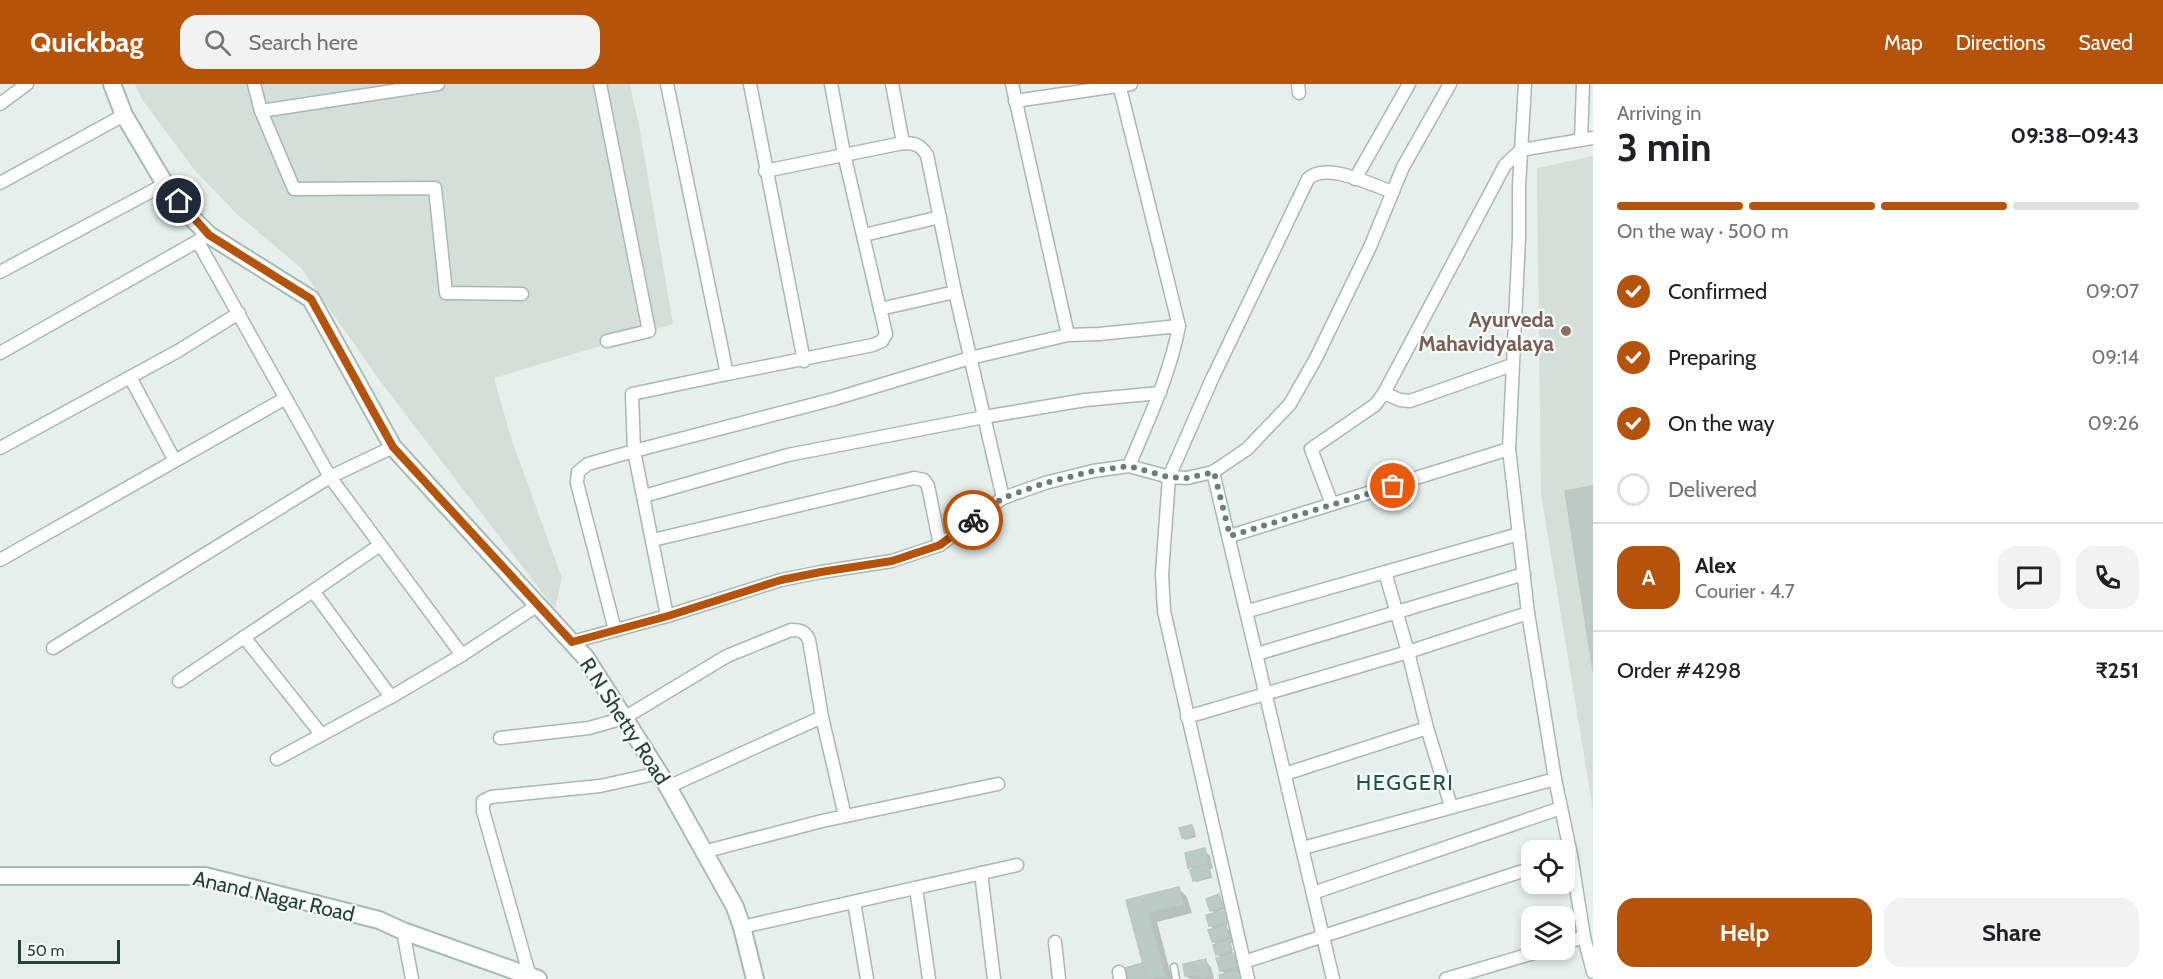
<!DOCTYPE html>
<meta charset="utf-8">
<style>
:root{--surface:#fff;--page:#f2f2f2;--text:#202124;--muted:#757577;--line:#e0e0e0;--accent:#b45309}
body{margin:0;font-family:Cabin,sans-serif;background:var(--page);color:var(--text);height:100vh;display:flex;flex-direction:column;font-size:22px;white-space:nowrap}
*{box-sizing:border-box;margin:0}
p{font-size:20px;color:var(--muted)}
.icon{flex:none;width:33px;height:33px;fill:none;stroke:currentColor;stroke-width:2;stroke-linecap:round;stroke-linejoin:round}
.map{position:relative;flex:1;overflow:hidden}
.drawer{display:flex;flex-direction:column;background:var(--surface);width:570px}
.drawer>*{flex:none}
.controls{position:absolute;left:1521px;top:756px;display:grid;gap:12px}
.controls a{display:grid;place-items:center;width:54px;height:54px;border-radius:12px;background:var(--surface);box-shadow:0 3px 9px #0003;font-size:30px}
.scale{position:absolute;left:18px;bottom:15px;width:102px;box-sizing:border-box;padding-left:6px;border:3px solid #24423a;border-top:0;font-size:16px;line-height:21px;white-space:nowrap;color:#24423a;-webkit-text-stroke:4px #f7fbf9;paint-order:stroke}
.pin{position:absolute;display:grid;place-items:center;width:51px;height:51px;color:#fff;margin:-26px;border:3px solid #fff;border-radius:50%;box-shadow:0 2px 6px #0007}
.courier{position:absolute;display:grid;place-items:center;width:60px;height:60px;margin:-30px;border:4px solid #b45309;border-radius:50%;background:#fff;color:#222;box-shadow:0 2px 8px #0007}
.summary em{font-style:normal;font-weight:800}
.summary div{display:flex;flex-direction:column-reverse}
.summary{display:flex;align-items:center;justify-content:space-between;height:102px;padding:0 24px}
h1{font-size:39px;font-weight:800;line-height:45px}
.bar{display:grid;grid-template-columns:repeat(4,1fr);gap:9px 6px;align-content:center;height:72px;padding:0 24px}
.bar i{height:8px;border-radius:4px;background:var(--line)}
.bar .selected{background:var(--accent)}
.bar p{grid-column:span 4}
.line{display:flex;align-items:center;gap:15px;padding:0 24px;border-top:2px solid var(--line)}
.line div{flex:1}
.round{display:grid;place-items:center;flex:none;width:63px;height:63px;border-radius:18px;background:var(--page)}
ol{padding:0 24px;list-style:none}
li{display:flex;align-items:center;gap:18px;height:66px}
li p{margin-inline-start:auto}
li .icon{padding:6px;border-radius:50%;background:var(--accent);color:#fff;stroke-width:4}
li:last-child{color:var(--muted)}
li i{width:33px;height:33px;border:3px solid var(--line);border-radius:50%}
.cta{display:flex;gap:12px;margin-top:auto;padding:12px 24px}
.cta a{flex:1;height:69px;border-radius:18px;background:var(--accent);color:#fff;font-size:24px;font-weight:800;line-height:69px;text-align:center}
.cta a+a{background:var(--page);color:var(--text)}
header{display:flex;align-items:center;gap:36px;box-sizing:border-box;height:84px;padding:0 30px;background:var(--accent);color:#fff}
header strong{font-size:28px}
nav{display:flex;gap:33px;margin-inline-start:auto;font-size:21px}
.search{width:420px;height:54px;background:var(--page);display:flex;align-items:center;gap:15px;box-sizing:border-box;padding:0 21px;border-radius:18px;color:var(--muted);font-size:22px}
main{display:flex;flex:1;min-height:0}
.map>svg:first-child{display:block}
</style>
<header>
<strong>Quickbag</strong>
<div class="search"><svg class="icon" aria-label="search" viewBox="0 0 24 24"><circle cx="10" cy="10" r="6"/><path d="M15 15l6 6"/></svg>Search here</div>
<nav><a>Map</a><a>Directions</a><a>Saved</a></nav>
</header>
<main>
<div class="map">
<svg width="1593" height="895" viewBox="0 0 1593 895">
<rect width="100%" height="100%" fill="#e6efeb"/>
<!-- built -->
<g fill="#d4dfda">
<path d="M135,0H630L640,47L673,240L494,294L511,354L562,494L555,525L380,297L301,184L239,132L196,88L141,14Z"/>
<path d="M1593,72V726L1541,410L1537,84Z"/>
</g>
<!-- shadow -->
<g fill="#0003">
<path d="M1192,742L1196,753L1185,756L1183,753Z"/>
<path d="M1204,766L1210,772L1213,784L1210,785L1212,794L1196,798L1194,796V787L1190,783Z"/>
<path d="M1178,804L1187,813L1192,829L1157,838L1172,895H1129L1145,880L1128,817Z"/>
<path d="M1219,812L1225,825L1214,829L1211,826Z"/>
<path d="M1223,829L1228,840L1224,841L1231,848L1234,858L1231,859L1232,868L1240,876L1244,888L1238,889L1241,895H1222L1226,891L1222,887L1218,875L1222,874L1217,870V861L1213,857L1215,846L1210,841Z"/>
<path d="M1205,877L1211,883L1214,895H1190L1186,892Z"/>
</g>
<!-- building -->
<g fill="#bbcac4" stroke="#b8c9c2" stroke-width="1.5">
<path d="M1593,402V587L1565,407Z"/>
<path d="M1192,741L1195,750L1182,754L1179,744Z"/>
<path d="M1205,764L1208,779L1188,784L1185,769Z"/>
<path d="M1208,781L1211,792L1193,797L1190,786Z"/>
<path d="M1179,803L1183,820L1149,829L1165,892L1147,895L1126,816Z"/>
<path d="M1219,810L1223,822L1210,827L1206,815Z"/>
<path d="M1224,827L1227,838L1209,842L1206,831Z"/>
<path d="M1226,841L1229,852L1212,858L1208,846Z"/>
<path d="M1229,856L1232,866L1216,871L1213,861Z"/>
<path d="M1235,869L1239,882L1220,887L1216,874Z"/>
<path d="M1206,875L1209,893L1202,894L1199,890L1185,892L1183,880Z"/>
<path d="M1143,879L1147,895H1128L1125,884Z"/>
<path d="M1237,887L1240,895H1220L1219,891Z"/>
</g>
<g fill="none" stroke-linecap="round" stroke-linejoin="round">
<!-- lane casing -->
<g stroke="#a8b8b2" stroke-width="9">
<path id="lane" d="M1174,883L1176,895"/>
</g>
<!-- street casing -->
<g stroke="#a8b8b2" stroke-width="15">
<g id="street">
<path d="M254,0L261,27L294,105L435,104L446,209L522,210"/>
<path d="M600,0L649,247L607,257"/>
<path d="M750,0L804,277"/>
<path d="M892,0L903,59"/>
<path d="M1012,0L1068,251"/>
<path d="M1119,0L1179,242C1170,291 1148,336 1129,382"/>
<path d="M1298,0L1299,9"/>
<path d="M1525,0L1519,102V153L1509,365L1528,529L1555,695L1571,771L1584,853L1593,888"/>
<path d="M1015,17L1131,0"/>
<path d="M0,20L27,0"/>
<path d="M261,27L438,0"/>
<path d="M1581,56L1583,0"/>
<path d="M765,87L903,59C916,59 920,61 927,71L955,208L1003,414"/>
<path d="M1355,95L1409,0"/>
<path d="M0,99L124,31"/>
<path d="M864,151L940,133"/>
<path d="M198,158L330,393L462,571"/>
<path d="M0,188L165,100"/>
<path d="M880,225L955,208"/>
<path d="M0,269L205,153"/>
<path d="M727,290L873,261L882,257L886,250L844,70L831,0"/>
<path d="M130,293L175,377"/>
<path d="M1384,309L1400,316L1410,317L1512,281"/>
<path d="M0,364L178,267L239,229"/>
<path d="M1213,388L1333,895"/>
<path d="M644,412L788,371L984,333L1085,316L1160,309"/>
<path d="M1332,420L1311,365L1375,321L1384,309L1505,81L1521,66L1593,54"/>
<path d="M1230,452L1509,365"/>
<path d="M653,456L914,394L924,396L928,402L940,461"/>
<path d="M0,476L284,315"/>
<path d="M1385,488L1408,568L1427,644"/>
<path d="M313,507L380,461"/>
<path d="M1248,527L1519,450"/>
<path d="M667,532L781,496L821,488L892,477L940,461L1003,414L1045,399L1093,387L1129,382L1169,393L1187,394L1213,388L1247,365L1290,320L1316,274L1370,163L1403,83L1450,0"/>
<path d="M615,546L577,399L578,388L588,380L634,367L632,310L727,290L667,0"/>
<path d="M244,553L321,650"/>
<path d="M572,558L667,532L634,367L834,315L970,274L1068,251L1099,250L1179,242"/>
<path d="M53,564L330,393L393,363"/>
<path d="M1257,570L1524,490"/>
<path d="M179,597L313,507L391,613"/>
<path d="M1187,633L1408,568L1528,529"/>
<path d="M500,654L589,644L624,634L727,572L791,546C800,546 805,547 809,556L822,633L845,732"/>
<path d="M277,675L391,613L462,571L538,521"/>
<path d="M1285,690L1427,644L1451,722"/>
<path d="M668,703L822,633"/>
<path d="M1303,764L1555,695"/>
<path d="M703,768L822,737L998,700"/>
<path d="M981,789L994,895"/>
<path d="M916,804L929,895"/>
<path d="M1313,809L1561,724"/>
<path d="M854,818L867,895"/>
<path d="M742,843L1017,781"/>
<path d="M403,847L412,895"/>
<path d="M1055,858L1059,895"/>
<path d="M1564,859L1584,853"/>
<path d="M1244,878L1532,784"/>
<path d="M1119,888L1120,895"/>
<path d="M530,893L483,727V717L491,713L600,702L659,689"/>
<path d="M1248,895L1164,527L1162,490L1169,393L1212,295L1308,95C1326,77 1371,101 1393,108"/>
<path d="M1446,895L1544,866"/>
</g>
</g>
<!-- secondary casing -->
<g stroke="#a4bbb3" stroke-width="20">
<g id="secondary">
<path d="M112,0L124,31L165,100L193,135L209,151L311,215L393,363L586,574L668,703L735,823L742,843L755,895"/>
<path d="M0,792H205L379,836L403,847L538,895"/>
</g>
</g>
<!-- lane -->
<use href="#lane" stroke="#fff" stroke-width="6"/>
<!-- street -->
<use href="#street" stroke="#fff" stroke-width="12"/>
<!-- secondary -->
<use href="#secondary" stroke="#fff" stroke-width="16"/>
</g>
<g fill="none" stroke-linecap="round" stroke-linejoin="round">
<!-- done -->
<path stroke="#687f78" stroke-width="6" stroke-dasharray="0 10.8" d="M973,436L1003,414L1045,399L1093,387L1129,382L1168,393L1187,394L1214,388L1230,452L1393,402"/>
<!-- route -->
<path stroke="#b45309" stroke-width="8" d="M179,117L209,151L311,215L393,363L572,558L668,532L781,496L821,488L892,477L940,461L973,436"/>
</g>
<!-- markers -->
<circle fill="#8d6e63" stroke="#f7fbf9" stroke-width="2" cx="1566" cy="247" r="6"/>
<g text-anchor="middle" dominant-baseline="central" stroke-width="4.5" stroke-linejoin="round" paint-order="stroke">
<!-- education labels -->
<g font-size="21" font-weight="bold" fill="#785e54" stroke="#f7fbf9" text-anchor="end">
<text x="1554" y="235">Ayurveda<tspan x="1554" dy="24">Mahavidyalaya</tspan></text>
</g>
<!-- street labels -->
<g font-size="21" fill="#24423a" stroke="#f7fbf9">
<text transform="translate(625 637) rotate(57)">R N Shetty Road</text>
<text transform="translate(274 812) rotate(13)">Anand Nagar Road</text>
</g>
<!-- neighbourhood labels -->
<g font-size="22" letter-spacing="1.5" fill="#1f5548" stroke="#f7fbf9">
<text x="1405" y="698">HEGGERI</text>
</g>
</g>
</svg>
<div class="controls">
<a><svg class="icon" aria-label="locate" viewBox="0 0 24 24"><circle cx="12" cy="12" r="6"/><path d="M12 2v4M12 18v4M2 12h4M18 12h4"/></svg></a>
<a><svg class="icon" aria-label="layers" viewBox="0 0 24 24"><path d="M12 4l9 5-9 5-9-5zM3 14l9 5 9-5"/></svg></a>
</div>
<div class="scale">50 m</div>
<div class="pin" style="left:1393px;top:402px;background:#ea580c"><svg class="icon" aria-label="bag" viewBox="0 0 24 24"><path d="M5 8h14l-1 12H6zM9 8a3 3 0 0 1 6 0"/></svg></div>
<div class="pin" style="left:179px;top:117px;background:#1f2937"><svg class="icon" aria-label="home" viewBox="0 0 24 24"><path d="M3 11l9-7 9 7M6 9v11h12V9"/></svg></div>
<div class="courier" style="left:973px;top:436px"><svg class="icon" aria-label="bike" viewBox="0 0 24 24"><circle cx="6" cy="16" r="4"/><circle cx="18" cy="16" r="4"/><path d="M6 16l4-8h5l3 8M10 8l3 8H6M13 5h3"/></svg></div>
</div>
<section class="drawer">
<div class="summary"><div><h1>3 min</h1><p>Arriving in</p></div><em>09:38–09:43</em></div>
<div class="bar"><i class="selected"></i><i class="selected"></i><i class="selected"></i><i></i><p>On the way · 500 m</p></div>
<ol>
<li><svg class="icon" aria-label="check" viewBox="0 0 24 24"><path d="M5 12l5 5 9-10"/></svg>Confirmed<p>09:07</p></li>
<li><svg class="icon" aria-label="check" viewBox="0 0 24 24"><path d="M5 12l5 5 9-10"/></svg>Preparing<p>09:14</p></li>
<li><svg class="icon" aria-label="check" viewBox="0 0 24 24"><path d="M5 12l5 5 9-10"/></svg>On the way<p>09:26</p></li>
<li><i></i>Delivered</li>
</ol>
<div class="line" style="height:108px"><b class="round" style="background:var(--accent);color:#fff">A</b><div><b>Alex</b><p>Courier · 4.7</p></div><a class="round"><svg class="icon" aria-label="chat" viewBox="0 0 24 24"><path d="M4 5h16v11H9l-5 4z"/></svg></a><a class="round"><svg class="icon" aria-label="phone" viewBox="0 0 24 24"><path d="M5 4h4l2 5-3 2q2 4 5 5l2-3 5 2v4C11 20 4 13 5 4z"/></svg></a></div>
<div class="line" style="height:78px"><div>Order #4298</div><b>₹251</b></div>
<div class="cta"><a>Help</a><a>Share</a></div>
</section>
</main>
